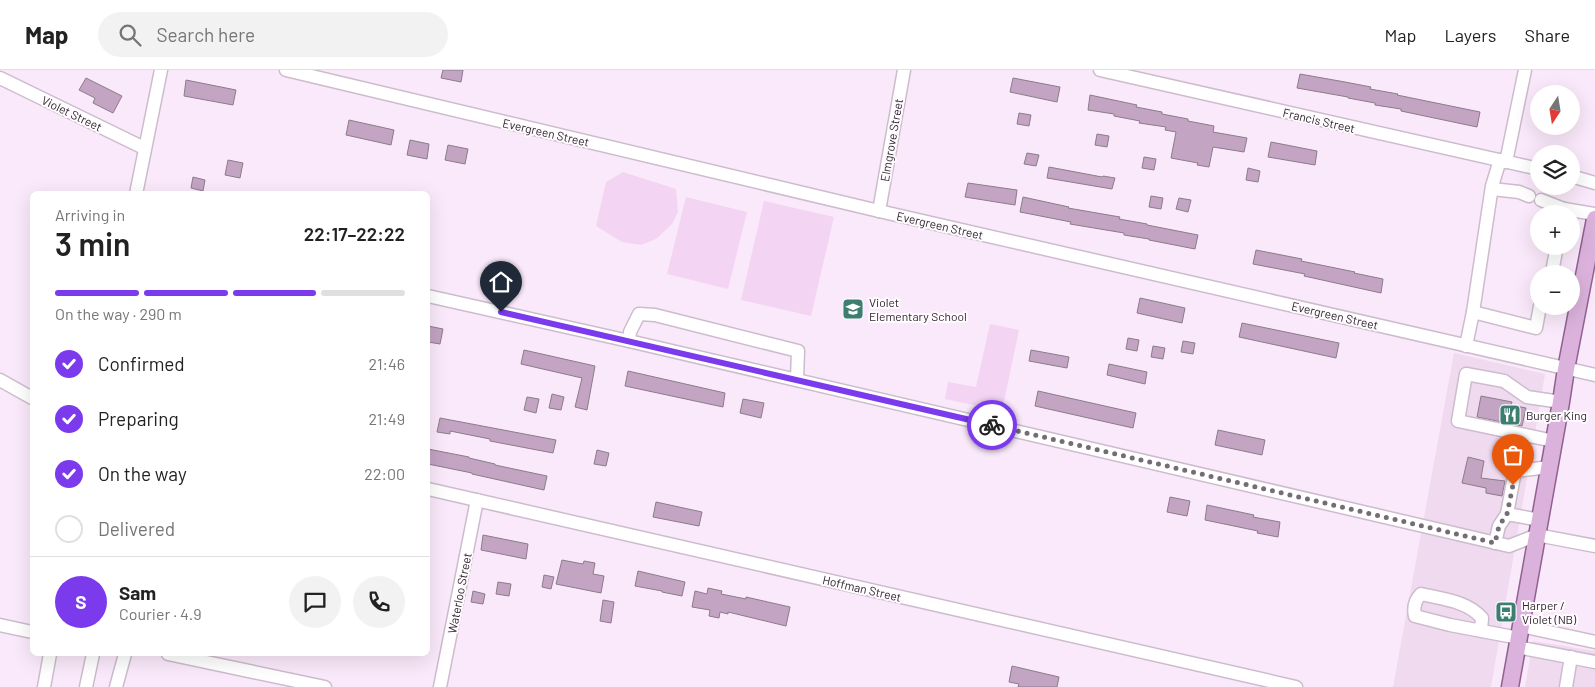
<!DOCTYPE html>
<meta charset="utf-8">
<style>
:root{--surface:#fff;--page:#f2f2f2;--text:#222;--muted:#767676;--line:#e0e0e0;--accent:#7c3aed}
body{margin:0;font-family:Barlow,sans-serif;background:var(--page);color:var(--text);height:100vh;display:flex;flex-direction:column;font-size:19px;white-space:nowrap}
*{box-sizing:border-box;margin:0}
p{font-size:16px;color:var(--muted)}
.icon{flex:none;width:28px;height:28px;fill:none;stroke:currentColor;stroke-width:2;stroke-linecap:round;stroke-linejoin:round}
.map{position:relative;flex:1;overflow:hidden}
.sheet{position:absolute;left:30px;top:121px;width:400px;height:465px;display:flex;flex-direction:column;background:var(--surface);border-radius:8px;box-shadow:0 5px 20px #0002}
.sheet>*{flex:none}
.needle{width:32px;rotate:192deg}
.buttons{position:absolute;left:1530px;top:15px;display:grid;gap:10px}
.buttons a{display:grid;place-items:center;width:50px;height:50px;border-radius:50%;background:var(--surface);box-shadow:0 5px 20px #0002;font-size:25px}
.pin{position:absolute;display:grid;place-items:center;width:42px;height:42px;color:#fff;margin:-51px -21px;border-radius:50% 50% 50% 0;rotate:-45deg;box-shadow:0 0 5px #0007}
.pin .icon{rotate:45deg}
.courier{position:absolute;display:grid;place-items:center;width:50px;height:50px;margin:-25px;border:4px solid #7c3aed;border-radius:50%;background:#fff;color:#222;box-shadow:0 1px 6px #0007}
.head em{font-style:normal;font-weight:600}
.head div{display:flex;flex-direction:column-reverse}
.head{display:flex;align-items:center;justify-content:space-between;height:85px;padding:0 25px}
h1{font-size:32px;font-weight:600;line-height:38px}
.bar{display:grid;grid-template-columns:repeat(4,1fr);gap:8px 5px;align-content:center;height:60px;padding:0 25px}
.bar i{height:6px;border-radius:4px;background:var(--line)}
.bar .current{background:var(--accent)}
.bar p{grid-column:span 4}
.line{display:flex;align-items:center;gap:12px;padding:0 25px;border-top:1px solid var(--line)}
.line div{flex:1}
.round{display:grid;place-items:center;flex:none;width:52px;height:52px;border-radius:26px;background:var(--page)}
ol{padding:0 25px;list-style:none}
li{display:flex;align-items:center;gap:15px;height:55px}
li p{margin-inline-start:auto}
li .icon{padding:5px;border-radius:50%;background:var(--accent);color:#fff;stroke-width:4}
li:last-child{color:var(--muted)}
li i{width:28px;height:28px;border:2px solid var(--line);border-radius:50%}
header{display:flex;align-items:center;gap:30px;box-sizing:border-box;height:70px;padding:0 25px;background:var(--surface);border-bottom:1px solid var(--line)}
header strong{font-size:24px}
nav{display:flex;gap:28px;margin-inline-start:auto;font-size:18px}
.search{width:350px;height:45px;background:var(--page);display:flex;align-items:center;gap:12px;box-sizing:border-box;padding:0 18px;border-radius:28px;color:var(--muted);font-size:19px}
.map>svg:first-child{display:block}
</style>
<header>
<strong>Map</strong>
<div class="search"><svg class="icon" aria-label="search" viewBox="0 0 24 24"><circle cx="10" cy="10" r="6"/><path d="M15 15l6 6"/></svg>Search here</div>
<nav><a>Map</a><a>Layers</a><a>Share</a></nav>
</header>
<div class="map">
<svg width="1595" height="617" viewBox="0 0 1595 617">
<rect width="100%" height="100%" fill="#fae9fa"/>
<!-- built -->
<g fill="#f0daf0">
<path d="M1454,283L1545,304L1491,617H1393Z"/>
<path d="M1533,571L1595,581V617H1525Z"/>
</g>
<!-- green -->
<g fill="#f3d5f3">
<path d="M623,102L676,119L678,142L672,154L656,169L641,175L622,172L596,156L606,112Z"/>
<path d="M686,127L747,142L728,219L667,204Z"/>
<path d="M764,131L834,147L811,246L741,230Z"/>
<path d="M990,254L1019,260L1002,341L945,329L948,312L976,317Z"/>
</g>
<!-- building -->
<g fill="#c3a4c3" stroke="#8b7c8b">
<path d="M443,0H463L461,12L441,8Z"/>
<path d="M1300,4L1345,12L1371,17L1370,19L1398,24L1397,25L1480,42L1477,57L1401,41V39L1375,35V33L1348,28V27L1297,18Z"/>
<path d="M86,8L122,26L113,43L93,33L95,28L79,20Z"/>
<path d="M1013,8L1060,17L1057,32L1010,22Z"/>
<path d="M186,10L236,20L233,35L184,26Z"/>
<path d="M1090,25L1137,35L1136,37L1162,42V44L1188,49V51L1214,56L1213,62L1247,68L1244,82L1213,77L1209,97L1197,95L1198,93L1171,88L1176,62L1165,60L1166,57L1139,53L1140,51L1114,46V44L1088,40Z"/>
<path d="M1019,43L1031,45L1029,56L1017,54Z"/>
<path d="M349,50L394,60L391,75L346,65Z"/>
<path d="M1097,64L1109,66L1107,77L1095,75Z"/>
<path d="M410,70L429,74L427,89L407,85Z"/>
<path d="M1271,72L1317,81L1315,95L1268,87Z"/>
<path d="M448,75L468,79L465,94L445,90Z"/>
<path d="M1027,83L1039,85L1036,96L1024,94Z"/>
<path d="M1144,87L1156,89L1154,100L1142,98Z"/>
<path d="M228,90L243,93L240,108L225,105Z"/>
<path d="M1049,97L1102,107L1103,106L1115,108L1112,119L1047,108Z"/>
<path d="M1248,98L1260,101L1258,112L1246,110Z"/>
<path d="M193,107L205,110L203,121L191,118Z"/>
<path d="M968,113L1017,120L1015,135L965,127Z"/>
<path d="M1151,126L1163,128L1161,139L1149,137Z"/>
<path d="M1023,127L1069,137L1068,138L1120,147L1119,149L1147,154V155L1198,165L1195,179L1149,170V169L1124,165V163L1070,154L1071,152L1020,142Z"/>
<path d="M1179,128L1191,130L1188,142L1176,139Z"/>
<path d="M1256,180L1302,189L1301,191L1355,202L1354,203L1383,209L1381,223L1304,206L1305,204L1253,194Z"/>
<path d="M1140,228L1185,238L1182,253L1137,243Z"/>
<path d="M1242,253L1339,273L1336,288L1239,267Z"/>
<path d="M428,256L443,259L440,274L428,272Z"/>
<path d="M1128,268L1139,270L1137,281L1126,279Z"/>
<path d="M1183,271L1195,273L1193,284L1181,282Z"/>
<path d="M1153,276L1165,278L1163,289L1151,287Z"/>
<path d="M524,280L595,296L587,340L575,337L582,308L521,294Z"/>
<path d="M1031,280L1069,287L1067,298L1029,291Z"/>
<path d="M1109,294L1147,302L1145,314L1107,305Z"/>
<path d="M628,301L725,323L723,337L625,316Z"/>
<path d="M1038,321L1136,343L1133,358L1035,336Z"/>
<path d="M552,324L564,327L561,340L549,338Z"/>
<path d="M1481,326L1512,332L1511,335L1526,338L1522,356L1477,347Z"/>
<path d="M527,327L539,329L536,343L524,340Z"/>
<path d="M743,329L764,333L761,348L740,343Z"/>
<path d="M440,348L556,370L553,383L490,371V369L450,361V364L437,362Z"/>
<path d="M1218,360L1265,370L1262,385L1215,375Z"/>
<path d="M428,379L469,387V388L495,394V395L547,406L544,420L472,404V403L428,394Z"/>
<path d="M597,380L609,383L606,396L594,394Z"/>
<path d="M1468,387L1484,391L1481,408L1505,411L1502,426L1486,423V418L1462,413Z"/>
<path d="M1170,427L1190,431L1187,446L1167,442Z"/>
<path d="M656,432L702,442L699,456L653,447Z"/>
<path d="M1207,435L1254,445L1253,447L1280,452L1278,467L1257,463L1258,461L1205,450Z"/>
<path d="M483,465L528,474L526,489L481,480Z"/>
<path d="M562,490L583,494L584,491L595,493L593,504L604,506L601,523L556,514Z"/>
<path d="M638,501L685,512L682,526L662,522V521L635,516Z"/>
<path d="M544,505L554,507L551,519L542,517Z"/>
<path d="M498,512L511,514L509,526L496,524Z"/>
<path d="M708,518L722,521L721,524L746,529V527L790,537L786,556L728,542V544L720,542L719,548L709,546L710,540L692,537L695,521L707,524Z"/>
<path d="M473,521L485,524L483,534L471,532Z"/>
<path d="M603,530L614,532L611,553L600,551Z"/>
<path d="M1012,596L1059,607L1057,617H1018L1019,614L1009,612Z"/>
</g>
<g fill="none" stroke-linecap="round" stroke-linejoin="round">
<!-- minor casing -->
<g stroke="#ccbccc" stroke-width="15">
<g id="minor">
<path d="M286,0L879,141L1595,305"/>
<path d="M1100,0L1539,99"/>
<path d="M0,8L144,78"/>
<path d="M1506,92L1525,0"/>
<path d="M1571,106L1595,113"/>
<path d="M1492,119L1519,122L1529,126"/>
<path d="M136,124L161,0"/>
<path d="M1541,130L1564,139L1563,144"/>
<path d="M1564,139L1595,144"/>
<path d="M879,141L904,0"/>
<path d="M1551,204L1552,202L1557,176"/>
<path d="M428,226L629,271L1509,476L1537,465L1595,476"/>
<path d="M1473,242L1492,116L1500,90"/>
<path d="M629,271L630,262L639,244L655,245L798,281L797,310"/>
<path d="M1466,276L1473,242L1536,258L1540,236"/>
<path d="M0,310L32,328"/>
<path d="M1554,371L1458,351L1466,304L1504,311L1527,327L1561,332"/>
<path d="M428,419L1296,617"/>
<path d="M1540,450L1507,444L1515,401L1550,397"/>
<path d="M1495,473L1499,456L1507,444"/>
<path d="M0,555L32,562"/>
<path d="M1521,556L1595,572"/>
<path d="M1481,561L1482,548C1467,531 1443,529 1421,524C1415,530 1413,537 1415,546L1450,555L1519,568"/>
<path d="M1517,577L1595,592"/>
<path d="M168,584L325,617"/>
<path d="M44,617L50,584"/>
<path d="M86,617L93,584"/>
<path d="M116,617L125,584"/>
<path d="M440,617L477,430"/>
<path d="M1566,617L1571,587"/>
</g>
</g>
<!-- major casing -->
<g stroke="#8f6190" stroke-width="19">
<path id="major" d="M1510,617L1561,332L1566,299L1595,149"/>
</g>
<!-- minor -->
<use href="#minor" stroke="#fff" stroke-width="12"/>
<!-- major -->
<use href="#major" stroke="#dbb2dc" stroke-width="16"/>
</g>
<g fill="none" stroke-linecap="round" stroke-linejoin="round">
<!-- done -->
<path stroke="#766c76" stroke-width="5" stroke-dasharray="0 9" d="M992,355L1495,473L1499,456L1507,444L1513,415"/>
<!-- route -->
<path stroke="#7c3aed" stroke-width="6" d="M501,242L992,355"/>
</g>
<!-- icons -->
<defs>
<g id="school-square" transform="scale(1.125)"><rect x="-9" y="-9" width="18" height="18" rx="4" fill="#3c7e70" stroke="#fffbfe"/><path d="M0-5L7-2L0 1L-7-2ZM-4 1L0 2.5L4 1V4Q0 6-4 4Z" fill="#fff"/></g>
<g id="restaurant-square" transform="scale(1.125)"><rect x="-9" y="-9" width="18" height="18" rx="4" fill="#3c7e70" stroke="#fffbfe"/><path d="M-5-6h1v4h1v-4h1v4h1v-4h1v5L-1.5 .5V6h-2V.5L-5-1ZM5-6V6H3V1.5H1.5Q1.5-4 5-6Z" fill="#fff"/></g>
<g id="bus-square" transform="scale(1.125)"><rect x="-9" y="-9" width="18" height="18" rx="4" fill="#3c7e70" stroke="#fffbfe"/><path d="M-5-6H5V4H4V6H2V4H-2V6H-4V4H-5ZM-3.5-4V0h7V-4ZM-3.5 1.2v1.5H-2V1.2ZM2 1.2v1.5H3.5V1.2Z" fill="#fff"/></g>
</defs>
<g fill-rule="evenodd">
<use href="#school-square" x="853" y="239"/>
<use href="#restaurant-square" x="1510" y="345"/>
<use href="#bus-square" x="1506" y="542"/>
</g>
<g text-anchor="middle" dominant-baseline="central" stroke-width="4" stroke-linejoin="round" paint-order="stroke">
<!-- street labels -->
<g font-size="12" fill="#2f292f" stroke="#fffbfe">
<text transform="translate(72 43) rotate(26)">Violet Street</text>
<text transform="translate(1319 50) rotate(13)">Francis Street</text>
<text transform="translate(546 62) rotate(13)">Evergreen Street</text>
<text transform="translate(891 70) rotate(-80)">Elmgrove Street</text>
<text transform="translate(940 155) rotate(13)">Evergreen Street</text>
<text transform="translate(1335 245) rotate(13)">Evergreen Street</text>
<text transform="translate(862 518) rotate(13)">Hoffman Street</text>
<text transform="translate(459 523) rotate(-79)">Waterloo Street</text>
</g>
<!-- poi labels -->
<g font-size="12" fill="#2f292f" stroke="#fffbfe" text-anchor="start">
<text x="869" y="232">Violet<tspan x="869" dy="14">Elementary School</tspan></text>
<text x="1526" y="345">Burger King</text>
<text x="1522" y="535">Harper /<tspan x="1522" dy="14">Violet (NB)</tspan></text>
</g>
</g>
</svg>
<div class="buttons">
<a><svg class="needle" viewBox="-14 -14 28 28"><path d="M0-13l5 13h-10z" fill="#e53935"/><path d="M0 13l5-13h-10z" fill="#767676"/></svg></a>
<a><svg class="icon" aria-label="layers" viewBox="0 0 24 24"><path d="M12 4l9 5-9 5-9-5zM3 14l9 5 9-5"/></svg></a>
<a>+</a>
<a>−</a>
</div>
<div class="pin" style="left:1513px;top:415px;background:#ea580c"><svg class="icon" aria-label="bag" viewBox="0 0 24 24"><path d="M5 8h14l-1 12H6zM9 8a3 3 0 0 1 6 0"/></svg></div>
<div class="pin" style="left:501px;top:242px;background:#1f2937"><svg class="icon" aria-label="home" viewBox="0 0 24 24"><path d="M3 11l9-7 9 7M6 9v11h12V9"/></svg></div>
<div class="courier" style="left:992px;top:355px"><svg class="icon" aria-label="bike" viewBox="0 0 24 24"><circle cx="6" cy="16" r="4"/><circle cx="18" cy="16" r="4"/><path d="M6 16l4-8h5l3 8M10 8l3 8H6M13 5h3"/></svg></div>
<section class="sheet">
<div class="head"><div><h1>3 min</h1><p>Arriving in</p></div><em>22:17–22:22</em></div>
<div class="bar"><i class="current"></i><i class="current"></i><i class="current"></i><i></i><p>On the way · 290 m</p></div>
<ol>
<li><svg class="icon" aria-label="check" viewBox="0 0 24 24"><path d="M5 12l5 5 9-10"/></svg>Confirmed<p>21:46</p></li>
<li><svg class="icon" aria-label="check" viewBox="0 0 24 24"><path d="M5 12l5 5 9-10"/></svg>Preparing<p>21:49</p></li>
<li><svg class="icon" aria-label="check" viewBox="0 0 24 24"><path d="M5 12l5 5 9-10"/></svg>On the way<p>22:00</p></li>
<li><i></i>Delivered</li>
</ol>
<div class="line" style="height:90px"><b class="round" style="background:var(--accent);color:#fff">S</b><div><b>Sam</b><p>Courier · 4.9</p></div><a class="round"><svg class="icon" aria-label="chat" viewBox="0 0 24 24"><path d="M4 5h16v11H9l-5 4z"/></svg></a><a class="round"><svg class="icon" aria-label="phone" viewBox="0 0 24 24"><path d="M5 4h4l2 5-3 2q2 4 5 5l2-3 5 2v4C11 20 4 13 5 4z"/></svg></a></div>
</section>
</div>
